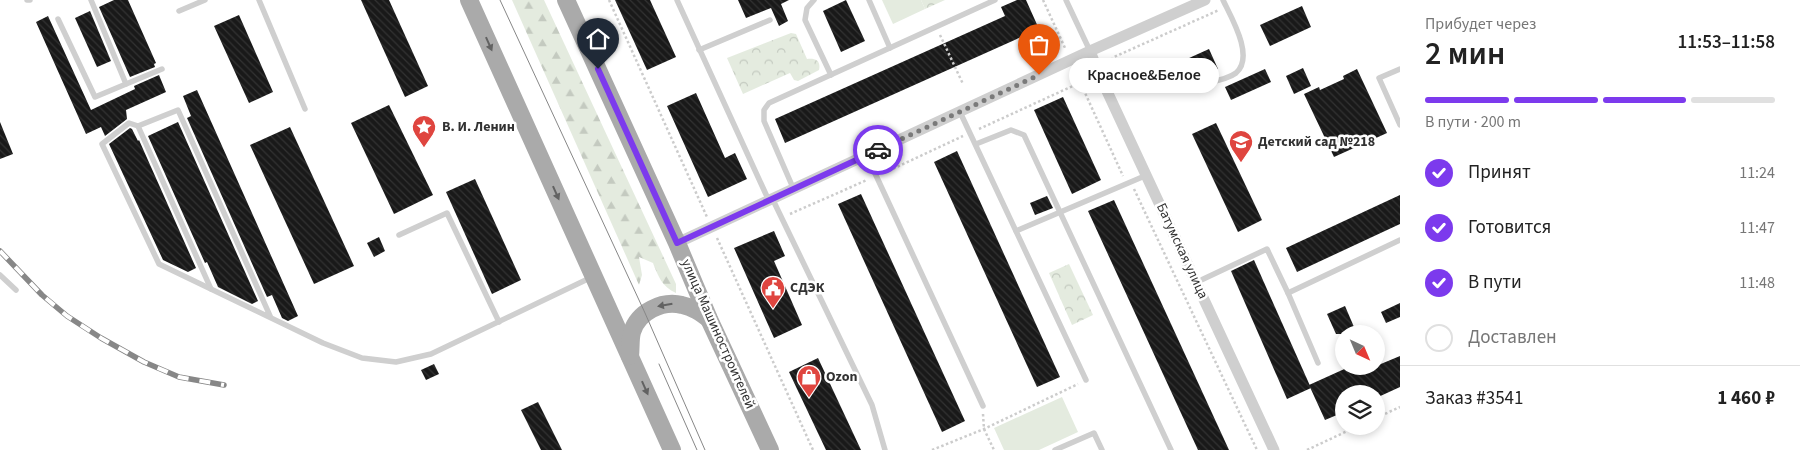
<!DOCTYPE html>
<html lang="ru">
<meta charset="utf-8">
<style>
:root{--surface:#fff;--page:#f2f2f2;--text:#222;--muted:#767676;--line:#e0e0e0;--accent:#7c3aed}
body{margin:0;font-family:"Source Sans 3",sans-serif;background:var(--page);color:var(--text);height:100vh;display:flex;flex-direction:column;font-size:19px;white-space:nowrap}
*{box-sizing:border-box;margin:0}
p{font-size:16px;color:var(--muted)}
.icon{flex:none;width:28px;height:28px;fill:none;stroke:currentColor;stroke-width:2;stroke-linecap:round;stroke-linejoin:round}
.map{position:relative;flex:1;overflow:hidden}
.sheet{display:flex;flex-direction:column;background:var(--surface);width:400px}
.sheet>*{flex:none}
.needle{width:32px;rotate:136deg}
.tools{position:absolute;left:1335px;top:325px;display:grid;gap:10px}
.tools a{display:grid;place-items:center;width:50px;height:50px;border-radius:50%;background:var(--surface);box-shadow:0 2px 8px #0003;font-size:25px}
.pin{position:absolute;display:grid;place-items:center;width:42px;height:42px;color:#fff;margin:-51px -21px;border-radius:50% 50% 50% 0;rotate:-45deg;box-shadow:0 0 5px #0007}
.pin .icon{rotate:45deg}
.courier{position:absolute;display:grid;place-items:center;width:50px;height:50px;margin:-25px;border:4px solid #7c3aed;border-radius:50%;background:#fff;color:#222;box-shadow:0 1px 6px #0007}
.bubble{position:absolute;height:35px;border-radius:18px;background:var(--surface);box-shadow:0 2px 8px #0003;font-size:16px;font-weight:600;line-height:35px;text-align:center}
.summary em{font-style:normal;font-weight:600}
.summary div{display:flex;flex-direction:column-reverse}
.summary{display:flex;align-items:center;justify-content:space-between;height:85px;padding:0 25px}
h1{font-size:32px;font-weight:600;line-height:38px}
.bar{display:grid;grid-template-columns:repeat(4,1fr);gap:8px 5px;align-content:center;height:60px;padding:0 25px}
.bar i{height:6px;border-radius:4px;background:var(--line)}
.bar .current{background:var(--accent)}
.bar p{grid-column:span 4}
.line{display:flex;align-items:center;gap:12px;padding:0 25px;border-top:1px solid var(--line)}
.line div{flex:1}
ol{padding:0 25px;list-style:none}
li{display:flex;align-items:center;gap:15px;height:55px}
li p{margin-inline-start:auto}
li .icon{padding:5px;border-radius:50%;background:var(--accent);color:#fff;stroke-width:4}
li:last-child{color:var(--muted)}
li i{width:28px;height:28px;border:2px solid var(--line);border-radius:50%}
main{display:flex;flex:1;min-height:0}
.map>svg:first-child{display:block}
</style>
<main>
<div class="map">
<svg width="1400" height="450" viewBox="0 0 1400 450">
<defs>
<pattern id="forest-firs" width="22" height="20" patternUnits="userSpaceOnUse" patternTransform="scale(1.25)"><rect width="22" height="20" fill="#e4ebdf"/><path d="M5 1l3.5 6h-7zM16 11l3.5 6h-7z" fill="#c4cac0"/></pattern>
<pattern id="park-crowns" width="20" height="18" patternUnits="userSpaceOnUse" patternTransform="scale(1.25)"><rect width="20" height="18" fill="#e4ebdf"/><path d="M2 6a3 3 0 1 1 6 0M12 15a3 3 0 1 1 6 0" fill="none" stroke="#c4cac0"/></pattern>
<pattern id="building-back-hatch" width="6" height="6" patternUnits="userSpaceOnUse" patternTransform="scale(1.25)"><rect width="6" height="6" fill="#191919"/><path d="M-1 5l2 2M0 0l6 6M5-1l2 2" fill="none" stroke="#323232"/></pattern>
</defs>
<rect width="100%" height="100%" fill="#fff"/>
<!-- forest -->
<path fill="url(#forest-firs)" d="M512,0H544L676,284V293C662,287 658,276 653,263L639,257L642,275L639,285Z"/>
<!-- park -->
<g fill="url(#park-crowns)">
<path d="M921,0H945L925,9Z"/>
<path d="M791,33L796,34L807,59C816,58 821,61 819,70L798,81L794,80L790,73L743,94L727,58Z"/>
<path d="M1069,264L1093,315L1072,325L1049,273Z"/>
</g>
<!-- garden -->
<g fill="#e4ebdf">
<path d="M882,0H921L925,9L893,24Z"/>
<path d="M1062,397L1078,432L1039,450H1004L994,428Z"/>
</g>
<!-- building -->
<g fill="url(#building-back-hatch)">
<path d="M114,0H128L156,63L154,64L155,67L130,77L99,7Z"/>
<path d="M361,0H389L428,86L405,97Z"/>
<path d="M615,0H650L676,57L647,70Z"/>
<path d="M738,0H789L781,4L788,21L779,26L771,8L746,18Z"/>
<path d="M846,0L865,41L841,52L823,11Z"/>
<path d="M1017,0H1026L1039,29L785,143L775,119L1005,16L1001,7Z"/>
<path d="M1302,6L1311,27L1270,46L1260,25Z"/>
<path d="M90,11L111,61L97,67L75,18Z"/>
<path d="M239,15L273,92L249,103L214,26Z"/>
<path d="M48,16L91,110L135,89L134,86L159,75L166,92L126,110L127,119L105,136L101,127L86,134L36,22Z"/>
<path d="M1209,49L1218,69L1177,88L1167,68Z"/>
<path d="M1303,68L1311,86L1294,94L1286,76Z"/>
<path d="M1265,69L1271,82L1231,100L1225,87Z"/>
<path d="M1357,69L1387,133L1334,157L1304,94L1319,87L1320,90L1344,79L1343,76Z"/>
<path d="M197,90L298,316L288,321L282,318L272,295L267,297L187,118L191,116L183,96Z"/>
<path d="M696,93L725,158L735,153L747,179L708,197L667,106Z"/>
<path d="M1063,97L1101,180L1072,194L1034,110Z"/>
<path d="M389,105L433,195L394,214L351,123Z"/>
<path d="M0,122L13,154L0,159Z"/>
<path d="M178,122L258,301L252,304L218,287L207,262L205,263L148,136Z"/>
<path d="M1216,123L1262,220L1238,232L1192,134Z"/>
<path d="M290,127L354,266L314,284L250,145Z"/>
<path d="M130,128L132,129L138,141L139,140L196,268L188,272L163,260L109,144Z"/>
<path d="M957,151L1060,377L1037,387L934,162Z"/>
<path d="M475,179L521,280L492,294L446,192Z"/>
<path d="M861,194L965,421L942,432L838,204Z"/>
<path d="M1400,195V224L1297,272L1286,248Z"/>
<path d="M1047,196L1053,208L1035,215L1030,203Z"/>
<path d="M1114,200L1229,450H1198L1088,211Z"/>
<path d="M774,231L785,256L774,261L802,325L774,338L734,248Z"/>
<path d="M379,237L385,251L374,257L367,243Z"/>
<path d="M1254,260L1311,388L1287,399L1231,271Z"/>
<path d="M1400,303V317L1386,323L1381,312Z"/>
<path d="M1345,306L1357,334H1336L1327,314Z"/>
<path d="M1400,356V387L1376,398V394H1344V412L1325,420L1309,385L1351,366H1376Z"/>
<path d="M818,358L861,450H826L789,372Z"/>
<path d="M434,364L439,374L426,380L421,370Z"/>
<path d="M538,402L562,450H541L521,410Z"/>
</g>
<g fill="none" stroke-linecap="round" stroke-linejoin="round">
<!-- path -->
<g stroke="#ccc" stroke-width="2.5" stroke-dasharray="2.5 2.5" stroke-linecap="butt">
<path d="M609,0L707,217"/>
<path d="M1043,0L1066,50"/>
<path d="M940,35L963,84"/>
<path d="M1108,64L1114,57L1219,10"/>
<path d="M1075,71L1123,176"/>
<path d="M979,129L1088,79"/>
<path d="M884,173L963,136"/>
<path d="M1134,189L1257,450"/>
<path d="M790,214L867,180"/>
<path d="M717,238L813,450"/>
<path d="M983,414L984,429L994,450"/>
<path d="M1376,418L1400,407"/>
<path d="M932,450L984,429L1078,384"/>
<path d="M1307,450L1358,426"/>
</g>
<!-- lane -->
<g stroke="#cfcfcf" stroke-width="5.5">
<path d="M27,0H30"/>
<path d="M91,0L126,84"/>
<path d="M259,0L305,109"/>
<path d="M677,0L769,201"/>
<path d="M814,0L807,8L805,20L831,75"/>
<path d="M869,0L890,48"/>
<path d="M1066,0L1090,51"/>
<path d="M179,11L205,0"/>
<path d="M58,19L95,97L162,69"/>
<path d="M699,50L770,20"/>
<path d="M1400,69L1379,78L1400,125"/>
<path d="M1206,83C1216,81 1228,79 1236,73C1255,57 1231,17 1223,0"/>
<path d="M960,112L1086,380"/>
<path d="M138,126L211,289"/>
<path d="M976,144L1011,130L1024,135L1171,450"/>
<path d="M867,156L983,406"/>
<path d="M794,190L764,121V110L769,103L995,0"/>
<path d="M773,200L872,405L885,450"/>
<path d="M1016,231L1147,175"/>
<path d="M399,235L447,213L499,322"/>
<path d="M0,275L16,290"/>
<path d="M1197,282L1267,249L1288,293L1318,363"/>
<path d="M1288,293L1400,240"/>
<path d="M271,318L178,110L138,126L129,123L102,144L159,264L323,343L362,358L396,362L431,354L592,277"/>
<path d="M1055,450L1094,433L1102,450"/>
</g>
<!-- street -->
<g stroke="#cfcfcf" stroke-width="11">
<path d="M1090,51L1099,74L1274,450"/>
<path d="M677,243L1090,51L1205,0"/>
</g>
<!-- primary -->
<g stroke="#aaa" stroke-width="18">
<path d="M469,0L672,450"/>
<path d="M566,0L677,243L709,319L770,450"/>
<path d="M630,356C631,348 630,339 632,332C638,312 662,300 682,305C693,307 701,313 709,319"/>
</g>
<!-- tram -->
<g stroke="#878787" stroke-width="1">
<path d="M500,0L645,313L705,450"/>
<path d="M659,364L697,450"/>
</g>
<!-- rail casing -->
<g stroke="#878787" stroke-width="5.5">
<path id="rail" d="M0,251L42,295L67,316L101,338L144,362L179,377L224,385"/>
</g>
<!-- rail -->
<use href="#rail" stroke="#fff" stroke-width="4" stroke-dasharray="11" stroke-linecap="butt"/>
</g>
<!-- one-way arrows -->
<defs><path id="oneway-solid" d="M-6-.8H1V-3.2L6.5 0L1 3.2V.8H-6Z" transform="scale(1.25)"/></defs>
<g fill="#626262">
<use href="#oneway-solid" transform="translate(489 44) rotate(66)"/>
<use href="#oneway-solid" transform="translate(556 193) rotate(66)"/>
<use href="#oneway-solid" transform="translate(665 305) rotate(170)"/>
<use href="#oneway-solid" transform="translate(645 388) rotate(66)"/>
</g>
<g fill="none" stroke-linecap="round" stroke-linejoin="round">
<!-- done -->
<path stroke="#7a7a7a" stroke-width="5" stroke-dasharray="0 9" d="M878,150L1039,75"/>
<!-- route -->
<path stroke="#7c3aed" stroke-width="6" d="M598,69L677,243L878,150"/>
</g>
<!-- icons -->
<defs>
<g id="sight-pin" transform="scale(1.25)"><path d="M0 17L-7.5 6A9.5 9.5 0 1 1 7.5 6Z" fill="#df453f" stroke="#fff"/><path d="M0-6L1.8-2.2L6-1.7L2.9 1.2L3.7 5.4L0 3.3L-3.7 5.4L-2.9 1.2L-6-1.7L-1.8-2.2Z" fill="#fff"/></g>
<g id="school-pin" transform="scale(1.25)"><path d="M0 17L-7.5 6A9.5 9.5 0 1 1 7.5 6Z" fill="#df453f" stroke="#fff"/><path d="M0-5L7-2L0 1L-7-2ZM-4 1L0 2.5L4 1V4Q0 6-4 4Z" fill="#fff"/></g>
<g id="civic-pin" transform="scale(1.25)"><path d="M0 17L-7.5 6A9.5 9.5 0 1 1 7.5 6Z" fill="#df453f" stroke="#fff"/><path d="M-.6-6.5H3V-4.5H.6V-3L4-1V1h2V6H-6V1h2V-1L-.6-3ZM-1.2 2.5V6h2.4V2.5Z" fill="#fff"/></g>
<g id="shop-pin" transform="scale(1.25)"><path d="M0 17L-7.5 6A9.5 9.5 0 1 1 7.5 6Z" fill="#df453f" stroke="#fff"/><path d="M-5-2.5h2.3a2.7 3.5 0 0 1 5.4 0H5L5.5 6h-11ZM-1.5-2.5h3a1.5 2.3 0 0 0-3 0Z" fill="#fff"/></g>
</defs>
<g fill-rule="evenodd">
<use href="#sight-pin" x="424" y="127"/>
<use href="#school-pin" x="1241" y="142"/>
<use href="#civic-pin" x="773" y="288"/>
<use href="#shop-pin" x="809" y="377"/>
</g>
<g text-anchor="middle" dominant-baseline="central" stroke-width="5" stroke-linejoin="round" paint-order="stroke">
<!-- poi labels -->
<g font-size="14" font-weight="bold" fill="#323232" stroke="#fff" text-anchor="start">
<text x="442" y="127">В. И. Ленин</text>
<text x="1258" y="142">Детский сад №218</text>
<text x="790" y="288">СДЭК</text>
<text x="826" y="377">Ozon</text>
</g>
<!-- street labels -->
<g font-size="14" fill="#323232" stroke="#fff">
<text transform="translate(1182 251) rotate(65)">Батумская улица</text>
<text transform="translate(718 334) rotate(66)">улица Машиностроителей</text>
</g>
</g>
</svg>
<div class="tools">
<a><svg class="needle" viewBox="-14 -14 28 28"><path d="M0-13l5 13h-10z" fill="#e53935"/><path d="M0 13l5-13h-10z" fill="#767676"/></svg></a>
<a><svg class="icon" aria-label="layers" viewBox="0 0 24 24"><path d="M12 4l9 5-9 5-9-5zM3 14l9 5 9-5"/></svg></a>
</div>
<div class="pin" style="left:1039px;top:75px;background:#ea580c"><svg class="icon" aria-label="bag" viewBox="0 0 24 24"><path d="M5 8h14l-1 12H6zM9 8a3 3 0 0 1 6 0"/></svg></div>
<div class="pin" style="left:598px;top:69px;background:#1f2937"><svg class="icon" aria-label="home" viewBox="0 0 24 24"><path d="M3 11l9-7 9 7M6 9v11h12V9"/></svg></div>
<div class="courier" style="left:878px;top:150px"><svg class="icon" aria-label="car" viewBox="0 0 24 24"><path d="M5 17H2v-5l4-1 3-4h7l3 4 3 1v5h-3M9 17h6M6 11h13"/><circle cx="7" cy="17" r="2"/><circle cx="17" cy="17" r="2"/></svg></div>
<div class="bubble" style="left:1069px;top:58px;width:150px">Красное&amp;Белое</div>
</div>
<section class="sheet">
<div class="summary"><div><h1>2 мин</h1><p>Прибудет через</p></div><em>11:53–11:58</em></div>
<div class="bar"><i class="current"></i><i class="current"></i><i class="current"></i><i></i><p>В пути · 200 m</p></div>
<ol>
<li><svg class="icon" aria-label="check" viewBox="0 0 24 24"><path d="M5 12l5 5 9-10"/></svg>Принят<p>11:24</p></li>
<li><svg class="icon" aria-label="check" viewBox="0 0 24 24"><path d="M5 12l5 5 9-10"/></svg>Готовится<p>11:47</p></li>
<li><svg class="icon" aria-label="check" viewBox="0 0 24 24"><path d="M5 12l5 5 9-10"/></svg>В пути<p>11:48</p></li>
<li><i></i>Доставлен</li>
</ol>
<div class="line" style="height:65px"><div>Заказ #3541</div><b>1 460 ₽</b></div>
</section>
</main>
